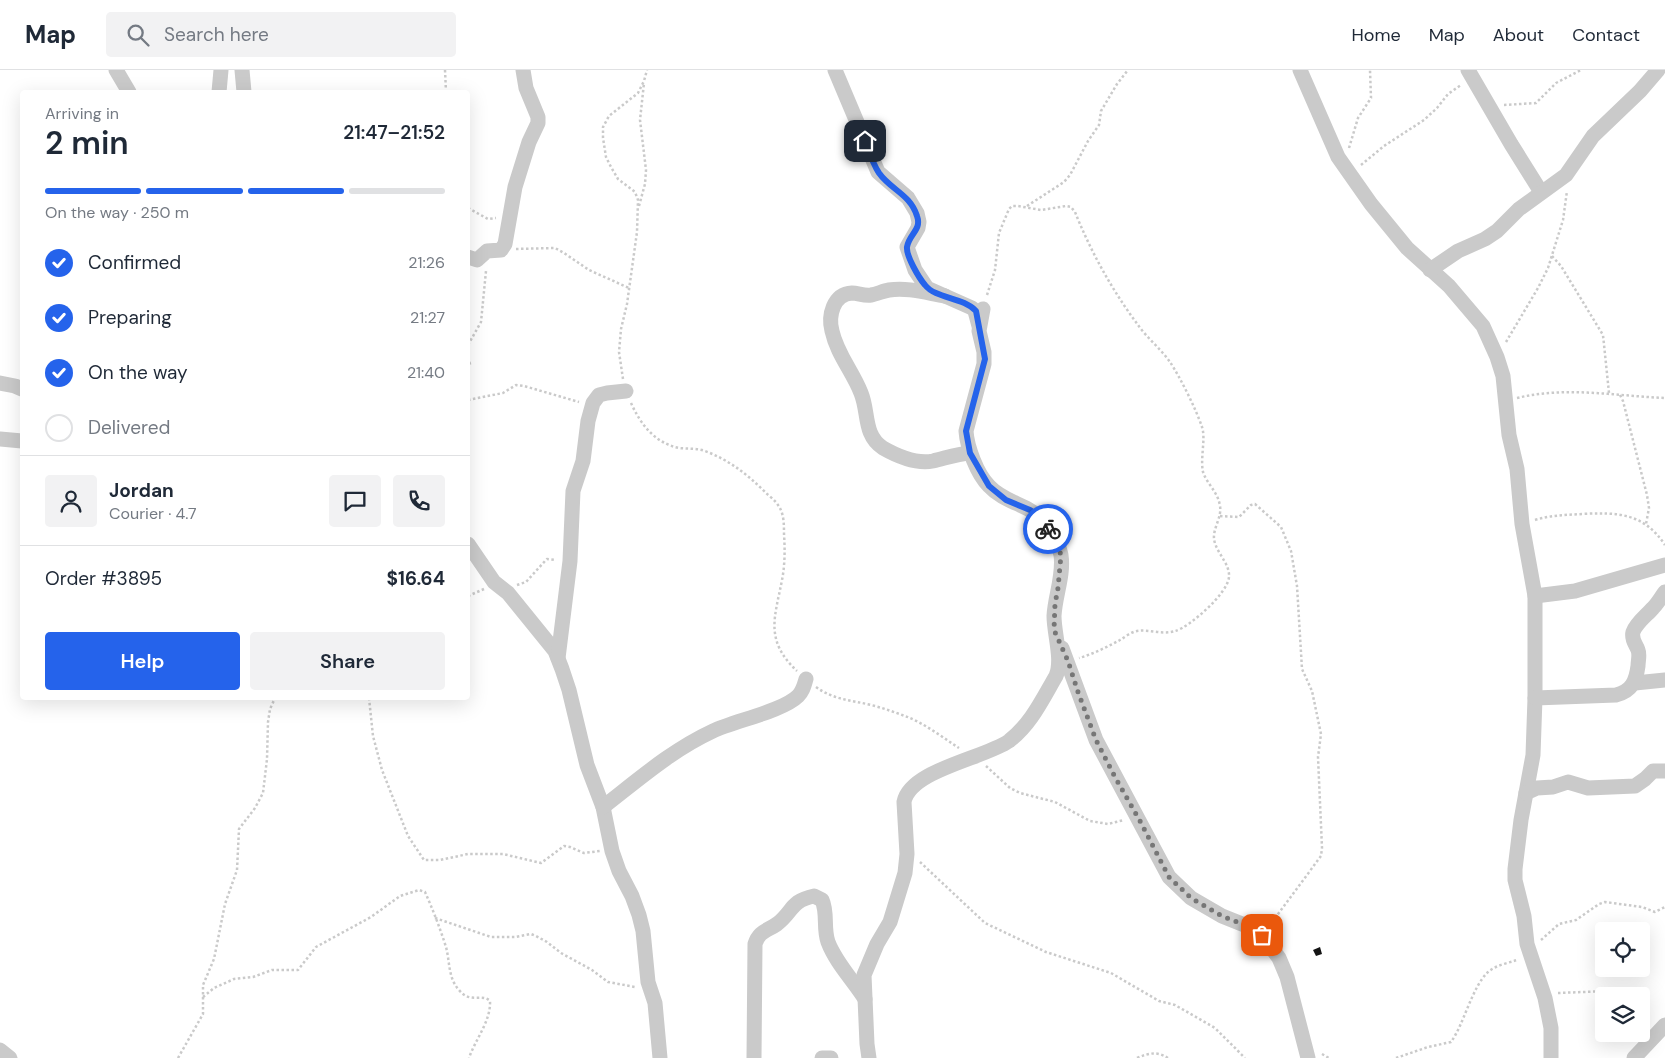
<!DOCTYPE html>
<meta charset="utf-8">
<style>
:root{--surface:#fff;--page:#f2f2f3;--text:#1f2937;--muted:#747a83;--line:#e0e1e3;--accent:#2563eb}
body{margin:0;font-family:"DM Sans",sans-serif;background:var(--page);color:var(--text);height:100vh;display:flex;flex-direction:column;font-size:19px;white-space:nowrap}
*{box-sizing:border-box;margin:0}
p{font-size:16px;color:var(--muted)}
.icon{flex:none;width:28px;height:28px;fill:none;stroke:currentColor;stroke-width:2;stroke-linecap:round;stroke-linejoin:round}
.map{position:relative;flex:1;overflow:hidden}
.drawer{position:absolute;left:20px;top:20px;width:450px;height:610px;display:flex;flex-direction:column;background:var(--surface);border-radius:5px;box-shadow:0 5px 20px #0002}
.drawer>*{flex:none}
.tools{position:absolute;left:1595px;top:852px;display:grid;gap:10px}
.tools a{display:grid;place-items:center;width:55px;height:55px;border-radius:5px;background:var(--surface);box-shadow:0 5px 20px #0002;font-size:25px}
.pin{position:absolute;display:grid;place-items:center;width:42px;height:42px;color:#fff;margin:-21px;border-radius:10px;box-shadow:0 2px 8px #0006}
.courier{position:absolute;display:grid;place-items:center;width:50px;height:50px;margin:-25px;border:4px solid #2563eb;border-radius:50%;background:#fff;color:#222;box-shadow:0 1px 6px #0007}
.headline em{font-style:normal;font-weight:600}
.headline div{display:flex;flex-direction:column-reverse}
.headline{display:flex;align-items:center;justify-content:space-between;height:85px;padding:0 25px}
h1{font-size:32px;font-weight:600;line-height:38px}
.bar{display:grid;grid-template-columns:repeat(4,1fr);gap:8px 5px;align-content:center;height:60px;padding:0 25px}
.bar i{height:6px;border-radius:4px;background:var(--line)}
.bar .on{background:var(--accent)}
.bar p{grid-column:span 4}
.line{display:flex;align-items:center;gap:12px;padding:0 25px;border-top:1px solid var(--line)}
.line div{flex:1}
.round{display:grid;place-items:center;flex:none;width:52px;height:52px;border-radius:5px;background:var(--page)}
ol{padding:0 25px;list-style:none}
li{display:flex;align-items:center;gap:15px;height:55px}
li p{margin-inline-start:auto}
li .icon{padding:5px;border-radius:50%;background:var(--accent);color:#fff;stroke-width:4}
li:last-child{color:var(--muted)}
li i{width:28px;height:28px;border:2px solid var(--line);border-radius:50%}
.primary-button{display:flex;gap:10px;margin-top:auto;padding:10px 25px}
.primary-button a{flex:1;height:58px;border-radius:5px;background:var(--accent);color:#fff;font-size:20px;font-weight:600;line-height:58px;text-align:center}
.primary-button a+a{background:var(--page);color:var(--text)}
header{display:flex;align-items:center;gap:30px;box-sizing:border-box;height:70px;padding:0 25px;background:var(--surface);border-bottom:1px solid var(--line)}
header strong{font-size:24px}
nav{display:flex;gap:28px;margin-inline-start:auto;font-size:18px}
.search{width:350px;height:45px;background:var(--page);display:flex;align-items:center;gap:12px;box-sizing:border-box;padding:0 18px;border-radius:5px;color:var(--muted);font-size:19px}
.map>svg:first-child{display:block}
</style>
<header>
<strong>Map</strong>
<div class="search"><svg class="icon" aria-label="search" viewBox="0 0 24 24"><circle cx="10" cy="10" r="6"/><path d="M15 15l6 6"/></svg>Search here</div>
<nav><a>Home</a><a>Map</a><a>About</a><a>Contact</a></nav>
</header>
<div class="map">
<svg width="1665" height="988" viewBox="0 0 1665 988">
<rect width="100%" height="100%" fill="#fff"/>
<!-- building -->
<path fill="#141414" d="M1320,877L1322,884L1316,886L1313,880Z"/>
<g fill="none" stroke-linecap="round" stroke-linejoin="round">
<!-- path -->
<g stroke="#cacaca" stroke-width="2.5" stroke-dasharray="2.5 2.5" stroke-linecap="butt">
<path d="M445,0L446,22"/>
<path d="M1504,35L1536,33L1556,13L1581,0"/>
<path d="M1349,78L1358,48L1371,28L1370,0"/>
<path d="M1361,95L1384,76L1424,50L1437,38L1448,24L1461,15"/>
<path d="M639,136L645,114L646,100L640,50L644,13"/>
<path d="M1027,136L1064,112L1070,105L1088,71L1099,55L1101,41L1117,14L1128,0"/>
<path d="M468,138L488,149L496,148"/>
<path d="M516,179L555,178L564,183L589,200L629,218"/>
<path d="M1552,186L1561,196L1603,265L1609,323"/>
<path d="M987,225L995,200L999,163L1009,139L1012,136H1018L1041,140L1066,136L1071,137L1075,142C1091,182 1112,220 1138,255C1147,268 1161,279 1170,292C1180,307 1196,339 1202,357C1206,369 1200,388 1203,402C1207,414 1218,422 1220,436C1222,447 1213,458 1214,469C1216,483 1230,493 1229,507C1228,523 1190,557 1175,561C1162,565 1149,559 1137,561C1131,562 1125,567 1120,570C1107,577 1093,584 1079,588"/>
<path d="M1506,272L1538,218L1548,198L1563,150L1567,121"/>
<path d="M468,275L481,252L486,201"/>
<path d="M468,287L470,294L468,298"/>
<path d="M623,309L619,282L621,259L627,234L637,162L638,130L635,122L618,109L611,97L606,87L603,68V57L609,46L638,23L644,11L647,0"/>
<path d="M1620,325L1623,331L1647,425L1649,438L1646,454"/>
<path d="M1517,328C1566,316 1616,326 1665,328"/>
<path d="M468,330L503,323L516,315L524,316L579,332"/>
<path d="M631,333C641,355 655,373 679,378C688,379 697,378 705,381C729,390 747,404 765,422C769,426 775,430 778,435C784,443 784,454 784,464C785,479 785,495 782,510C775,547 764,570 797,601"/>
<path d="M1220,446L1239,447L1251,435L1255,434L1281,457L1291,481L1297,516L1302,599L1312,621L1321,664L1318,687L1322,778L1321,786L1270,855"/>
<path d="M1535,450C1551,445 1566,445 1582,444C1617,442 1644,443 1665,475"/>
<path d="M517,515L526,512L545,491L547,489L556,490"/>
<path d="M468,526L484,519"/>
<path d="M816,617C834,630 851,630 871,635C883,638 894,642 905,646C924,653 942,667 959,678"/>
<path d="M369,628L373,666L382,700L408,766L424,790H440L468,784H503L541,793L564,776L570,777L584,783L600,781"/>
<path d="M986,696L1010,718L1020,723L1055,732L1090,751L1108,754L1124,750"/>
<path d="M920,792L985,853L1046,882L1111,903L1159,931L1175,935L1215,958L1245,988"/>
<path d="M435,848L491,867H515L531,864L536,866L547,872L561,883L592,900L608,912L635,917"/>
<path d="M1541,870L1559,854L1576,850L1599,834L1605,832L1642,837L1655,842L1665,837"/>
<path d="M1558,923L1607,921L1613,922L1619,926"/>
<path d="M203,927L214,918L234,909L253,907L272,900H298L316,877L371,847L400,826L419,820L425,822C433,840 440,858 446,877C450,892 448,908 459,920C470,934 482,923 490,931C491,951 475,970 469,988"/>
<path d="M1322,984L1329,988"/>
<path d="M178,988L203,944V915L214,889L225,834L237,800L239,759L255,738L263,723L267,689L268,652L270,639L275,628"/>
<path d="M1137,988C1149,983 1157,981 1168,988"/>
<path d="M1396,988L1428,977L1451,972C1464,954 1472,917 1488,902C1496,895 1508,893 1517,890"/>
</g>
<!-- street -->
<g stroke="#cacaca" stroke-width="15">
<path d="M116,0L129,22"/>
<path d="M242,0L244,22"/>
<path d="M835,0L878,102L908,128L917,143L919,152L918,158L907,177L915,200L927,218L972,238L975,241L979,256"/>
<path d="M1300,0L1338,87L1371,134L1407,178L1449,216L1483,256L1497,287L1503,306L1509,365L1517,399L1522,454L1535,526V628L1533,685L1521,750L1515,799V810L1524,846L1527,874L1545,928L1551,958V988"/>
<path d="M1468,0L1511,74L1541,122"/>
<path d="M219,22L221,0"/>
<path d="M468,187L477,190L487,181L501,180L505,174L515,117L529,72L538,53V47L526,18L523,0"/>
<path d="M1430,200L1458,181L1485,169L1497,161L1519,139L1566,105L1593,66L1640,21L1658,0"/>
<path d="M945,226C927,223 907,217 889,220C883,221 877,224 871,225C864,226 858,223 852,223C833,224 828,246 832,261C837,284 853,302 861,323C869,342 863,365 883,378C897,386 917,394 933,391C946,388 957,384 970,383"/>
<path d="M0,313L15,316L22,319"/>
<path d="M0,369L22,371"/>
<path d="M468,474L494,512L508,523L555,581L562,599L569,620L587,695L603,737L612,781L619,801L632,826L639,845L643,861L648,912L655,933L660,988"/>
<path d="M1535,526L1575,521L1665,495"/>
<path d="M1062,578L1096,670L1169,807L1191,828L1222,846L1252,858L1262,865L1279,888L1287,907L1308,988"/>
<path d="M558,588L570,491L573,421L583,391L588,351L593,333L599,325L607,323L626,321"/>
<path d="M1635,613L1665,610"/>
<path d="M1535,628L1616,625C1632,621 1636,611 1638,596C1638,591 1640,585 1638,580C1636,574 1631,570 1633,562C1636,553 1647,545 1653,538C1658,533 1661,527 1665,522"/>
<path d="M1526,723L1537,718L1553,717L1568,712L1588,718L1635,716L1645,709L1653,701H1665"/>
<path d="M603,737C639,709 672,680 713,661C734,651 783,641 798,626C803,621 804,616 806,609"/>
<path d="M0,980L10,988"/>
<path d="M754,988L755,874C759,861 767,861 777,854C793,842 790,831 814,826L822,830C828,843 823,858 828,872C836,893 853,910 865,929"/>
<path d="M822,988H831"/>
<path d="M869,988L867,974L864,905L877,874L890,852L905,803L907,784L904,732C910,700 985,688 1009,671C1031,654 1042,630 1056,606C1063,590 1054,564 1054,546C1055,526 1064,505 1061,485C1058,469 1043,447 1028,439C1015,432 1000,428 989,416C977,404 967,377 966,361L984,294V282L979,261L983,239"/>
<path d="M1634,988L1665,955"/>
</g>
</g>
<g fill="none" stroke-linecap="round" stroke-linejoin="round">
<!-- done -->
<path stroke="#767676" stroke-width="5" stroke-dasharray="0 9" d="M1048,459L1057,474L1061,485L1058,518L1055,534L1054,560L1068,591L1078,622L1096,670L1115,707L1140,751L1169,807L1191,828L1222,846L1252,858L1262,865"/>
<!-- route -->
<path stroke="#2563eb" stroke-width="6" d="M865,71C869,82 873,94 879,103C891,120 910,124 917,146C922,160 909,164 907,177C906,186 919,208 925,215C936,229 963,227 976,241L985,289L966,361L970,383L989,416L1006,430L1030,440L1036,444L1048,459"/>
</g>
</svg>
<div class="tools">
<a><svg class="icon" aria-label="locate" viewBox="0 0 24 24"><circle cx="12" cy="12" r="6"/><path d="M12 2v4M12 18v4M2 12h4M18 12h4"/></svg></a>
<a><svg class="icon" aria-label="layers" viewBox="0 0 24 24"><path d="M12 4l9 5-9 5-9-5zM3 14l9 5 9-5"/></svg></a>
</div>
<div class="pin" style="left:1262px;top:865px;background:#ea580c"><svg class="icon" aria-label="bag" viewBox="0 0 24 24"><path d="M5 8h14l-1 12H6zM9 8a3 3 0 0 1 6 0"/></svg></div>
<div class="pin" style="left:865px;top:71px;background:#1f2937"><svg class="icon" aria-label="home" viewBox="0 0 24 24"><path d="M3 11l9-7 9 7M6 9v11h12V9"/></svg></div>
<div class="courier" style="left:1048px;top:459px"><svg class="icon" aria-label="bike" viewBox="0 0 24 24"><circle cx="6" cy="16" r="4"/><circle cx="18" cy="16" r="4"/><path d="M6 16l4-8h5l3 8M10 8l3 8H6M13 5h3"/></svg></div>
<section class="drawer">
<div class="headline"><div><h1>2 min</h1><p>Arriving in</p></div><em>21:47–21:52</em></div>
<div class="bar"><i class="on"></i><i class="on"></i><i class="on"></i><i></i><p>On the way · 250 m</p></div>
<ol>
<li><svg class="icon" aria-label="check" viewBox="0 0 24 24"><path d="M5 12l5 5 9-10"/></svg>Confirmed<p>21:26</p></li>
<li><svg class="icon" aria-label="check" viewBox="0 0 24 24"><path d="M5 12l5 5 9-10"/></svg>Preparing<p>21:27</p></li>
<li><svg class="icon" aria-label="check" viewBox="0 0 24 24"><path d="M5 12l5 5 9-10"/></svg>On the way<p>21:40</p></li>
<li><i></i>Delivered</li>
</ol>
<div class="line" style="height:90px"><a class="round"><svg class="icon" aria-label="person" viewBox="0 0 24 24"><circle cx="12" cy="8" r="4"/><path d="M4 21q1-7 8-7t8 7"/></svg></a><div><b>Jordan</b><p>Courier · 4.7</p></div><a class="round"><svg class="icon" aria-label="chat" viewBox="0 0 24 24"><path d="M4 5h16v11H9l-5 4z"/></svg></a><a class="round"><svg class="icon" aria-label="phone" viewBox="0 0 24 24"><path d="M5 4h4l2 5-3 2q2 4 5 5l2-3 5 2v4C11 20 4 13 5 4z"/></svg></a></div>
<div class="line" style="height:65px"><div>Order #3895</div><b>$16.64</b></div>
<div class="primary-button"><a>Help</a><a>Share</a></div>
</section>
</div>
